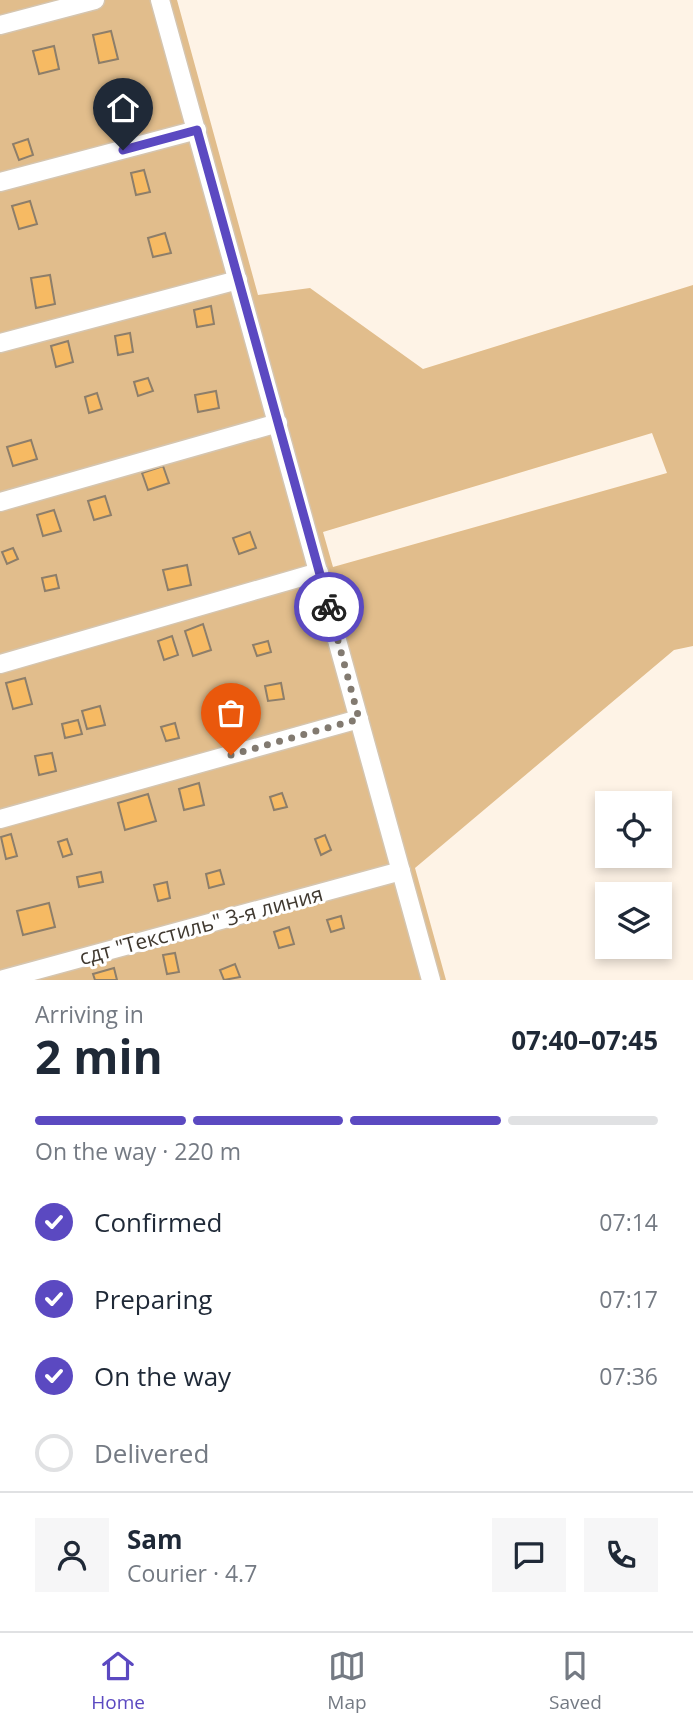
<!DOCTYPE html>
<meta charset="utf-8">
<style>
:root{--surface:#fff;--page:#f6f6f7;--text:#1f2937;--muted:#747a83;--line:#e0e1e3;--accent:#5b49c1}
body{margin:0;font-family:"Open Sans",sans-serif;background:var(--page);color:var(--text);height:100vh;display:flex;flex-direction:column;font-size:26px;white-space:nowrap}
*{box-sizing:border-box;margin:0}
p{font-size:23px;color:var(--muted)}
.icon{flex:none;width:38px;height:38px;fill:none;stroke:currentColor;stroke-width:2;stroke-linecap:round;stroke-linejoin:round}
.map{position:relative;height:980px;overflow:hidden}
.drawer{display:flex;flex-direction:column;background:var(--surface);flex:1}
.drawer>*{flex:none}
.fabs{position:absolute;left:595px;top:791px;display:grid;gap:14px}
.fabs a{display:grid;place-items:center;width:77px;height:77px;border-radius:0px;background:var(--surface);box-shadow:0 4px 10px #0003;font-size:35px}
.pin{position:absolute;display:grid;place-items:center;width:60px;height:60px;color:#fff;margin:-72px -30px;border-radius:50% 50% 50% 0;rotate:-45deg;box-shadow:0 0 7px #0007}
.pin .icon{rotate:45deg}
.courier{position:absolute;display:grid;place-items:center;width:70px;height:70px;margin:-35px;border:5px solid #5b49c1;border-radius:50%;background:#fff;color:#222;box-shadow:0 2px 9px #0007}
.headline em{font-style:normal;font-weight:700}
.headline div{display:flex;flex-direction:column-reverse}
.headline{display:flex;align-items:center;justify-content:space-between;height:119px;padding:0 35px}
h1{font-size:46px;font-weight:700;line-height:52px}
.bar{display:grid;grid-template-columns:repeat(4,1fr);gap:10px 7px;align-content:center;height:84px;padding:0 35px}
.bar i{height:9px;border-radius:5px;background:var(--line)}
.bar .selected{background:var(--accent)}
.bar p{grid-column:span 4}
.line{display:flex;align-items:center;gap:18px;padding:0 35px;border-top:2px solid var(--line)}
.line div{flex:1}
.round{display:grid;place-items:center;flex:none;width:74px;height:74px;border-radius:0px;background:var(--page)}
ol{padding:0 35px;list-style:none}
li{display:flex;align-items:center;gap:21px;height:77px}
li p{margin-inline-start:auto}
li .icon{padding:7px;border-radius:50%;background:var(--accent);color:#fff;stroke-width:4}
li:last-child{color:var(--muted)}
li i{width:38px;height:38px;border:4px solid var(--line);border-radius:50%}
.menu{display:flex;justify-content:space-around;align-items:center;height:98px;border-top:2px solid var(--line);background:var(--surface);font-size:19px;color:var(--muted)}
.menu a{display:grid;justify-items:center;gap:4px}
.menu .selected{color:var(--accent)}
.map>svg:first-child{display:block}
</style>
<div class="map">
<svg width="693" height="980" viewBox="0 0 693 980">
<rect width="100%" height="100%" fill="#fef3e6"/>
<!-- green -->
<path fill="#e1bd8c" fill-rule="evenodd" d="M0,0H177L258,295L310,288L423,369L693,285V646L674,650L415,868L446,980H0ZM652,433L667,473L333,567L323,532Z"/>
<!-- building -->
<g fill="#f6ba63" stroke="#8d7e6a" stroke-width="2">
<path d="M111,31L118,59L99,63L93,35Z"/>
<path d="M54,46L59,69L39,74L33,51Z"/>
<path d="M28,139L33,155L19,160L13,144Z"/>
<path d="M144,170L150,192L136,195L131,173Z"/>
<path d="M30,201L37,224L19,229L12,206Z"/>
<path d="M165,233L171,253L153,257L148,238Z"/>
<path d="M50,275L55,304L36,308L31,278Z"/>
<path d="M211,306L214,324L197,327L194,310Z"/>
<path d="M130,333L133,352L118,355L115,336Z"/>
<path d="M68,341L73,362L56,367L51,346Z"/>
<path d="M148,378L153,391L138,396L134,382Z"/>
<path d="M216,391L219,408L198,412L195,395Z"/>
<path d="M97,393L102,409L89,413L85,397Z"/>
<path d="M31,440L37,459L13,466L7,447Z"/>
<path d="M163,466L169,483L148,490L142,473Z"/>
<path d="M105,496L111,515L94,520L88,501Z"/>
<path d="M54,510L61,531L43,536L37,515Z"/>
<path d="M250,532L256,548L239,554L233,538Z"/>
<path d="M13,548L18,559L7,564L2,552Z"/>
<path d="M187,565L191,585L168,590L163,570Z"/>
<path d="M56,575L59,588L45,591L42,578Z"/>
<path d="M203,624L211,650L193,656L185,631Z"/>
<path d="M172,636L178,655L164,660L158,641Z"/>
<path d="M268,641L271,652L257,656L253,645Z"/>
<path d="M25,678L32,704L13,709L6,683Z"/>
<path d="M281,683L284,699L268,701L265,686Z"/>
<path d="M231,702L234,721L224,723L220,704Z"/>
<path d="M100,706L105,725L87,729L82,711Z"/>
<path d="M78,720L82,734L65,738L62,724Z"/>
<path d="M175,723L179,738L166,741L161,727Z"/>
<path d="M52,753L56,771L39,775L35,756Z"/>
<path d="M199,783L204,805L184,810L179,789Z"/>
<path d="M282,793L287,807L274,810L270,797Z"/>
<path d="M148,794L156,821L125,830L118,803Z"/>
<path d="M11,834L17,856L6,859L1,837Z"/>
<path d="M325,835L331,850L321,855L315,839Z"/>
<path d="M67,839L72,854L63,857L58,842Z"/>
<path d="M220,870L224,884L209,888L206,874Z"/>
<path d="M101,872L103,882L79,887L77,877Z"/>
<path d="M167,882L170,898L158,901L154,885Z"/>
<path d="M49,903L55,927L23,935L17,911Z"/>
<path d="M341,916L344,928L331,932L327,920Z"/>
<path d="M289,927L294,944L279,948L274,932Z"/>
<path d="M175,953L179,972L167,974L163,955Z"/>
<path d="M235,964L240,977L224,980L220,970Z"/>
<path d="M114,968L117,980H95L93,974Z"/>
</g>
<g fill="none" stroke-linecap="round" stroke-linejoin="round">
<!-- minor casing -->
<g stroke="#d5c5af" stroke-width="21">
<g id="minor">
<path d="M160,0L431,980"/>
<path d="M0,25L95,0"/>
<path d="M0,182L197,130"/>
<path d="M0,343L238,280"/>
<path d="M0,502L278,423"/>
<path d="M0,664L319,572"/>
<path d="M0,819L359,719"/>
<path d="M0,980L401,871"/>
</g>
</g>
<!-- minor -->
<use href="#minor" stroke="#fff" stroke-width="18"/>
</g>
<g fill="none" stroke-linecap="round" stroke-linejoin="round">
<!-- done -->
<path stroke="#827a70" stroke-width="7" stroke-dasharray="0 12.6" d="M231,755L359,719L329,607"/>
<!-- route -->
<path stroke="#5b49c1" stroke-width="9" d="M123,150L197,130L329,607"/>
</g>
<g text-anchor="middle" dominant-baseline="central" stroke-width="6" stroke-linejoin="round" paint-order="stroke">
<!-- street labels -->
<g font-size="21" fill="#403930" stroke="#fff">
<text transform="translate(201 925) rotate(-15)">сдт "Текстиль" 3-я линия</text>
</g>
</g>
</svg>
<div class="fabs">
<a><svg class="icon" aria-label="locate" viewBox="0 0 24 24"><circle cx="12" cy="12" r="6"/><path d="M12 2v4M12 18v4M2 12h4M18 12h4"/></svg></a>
<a><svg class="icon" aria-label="layers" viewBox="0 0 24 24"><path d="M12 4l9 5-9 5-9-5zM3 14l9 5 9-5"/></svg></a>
</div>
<div class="pin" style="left:231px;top:755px;background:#ea580c"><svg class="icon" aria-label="bag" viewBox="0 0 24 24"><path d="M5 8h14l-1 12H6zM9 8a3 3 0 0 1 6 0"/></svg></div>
<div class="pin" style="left:123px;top:150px;background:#1f2937"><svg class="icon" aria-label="home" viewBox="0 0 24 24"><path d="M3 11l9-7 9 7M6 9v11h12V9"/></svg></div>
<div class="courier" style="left:329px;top:607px"><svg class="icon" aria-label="bike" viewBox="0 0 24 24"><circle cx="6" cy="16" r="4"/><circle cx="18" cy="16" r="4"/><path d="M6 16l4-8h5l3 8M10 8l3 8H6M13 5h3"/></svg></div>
</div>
<section class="drawer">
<div class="headline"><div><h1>2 min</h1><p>Arriving in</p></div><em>07:40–07:45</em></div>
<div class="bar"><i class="selected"></i><i class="selected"></i><i class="selected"></i><i></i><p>On the way · 220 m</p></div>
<ol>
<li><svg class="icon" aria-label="check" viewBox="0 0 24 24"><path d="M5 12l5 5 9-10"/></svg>Confirmed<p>07:14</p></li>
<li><svg class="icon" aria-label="check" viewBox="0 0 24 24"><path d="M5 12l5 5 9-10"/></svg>Preparing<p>07:17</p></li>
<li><svg class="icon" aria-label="check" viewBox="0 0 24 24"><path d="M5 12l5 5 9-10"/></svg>On the way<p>07:36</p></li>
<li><i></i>Delivered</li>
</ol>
<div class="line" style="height:126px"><a class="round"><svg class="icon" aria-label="person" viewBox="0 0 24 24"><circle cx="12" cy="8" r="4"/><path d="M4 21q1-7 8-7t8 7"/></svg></a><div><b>Sam</b><p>Courier · 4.7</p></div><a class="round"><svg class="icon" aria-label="chat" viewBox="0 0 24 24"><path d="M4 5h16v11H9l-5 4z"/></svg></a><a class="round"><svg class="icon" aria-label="phone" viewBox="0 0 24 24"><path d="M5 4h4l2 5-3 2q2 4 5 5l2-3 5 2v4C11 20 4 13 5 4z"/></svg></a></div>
</section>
<nav class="menu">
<a class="selected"><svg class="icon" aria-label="home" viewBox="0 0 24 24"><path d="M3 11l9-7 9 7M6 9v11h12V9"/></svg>Home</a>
<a><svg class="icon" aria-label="map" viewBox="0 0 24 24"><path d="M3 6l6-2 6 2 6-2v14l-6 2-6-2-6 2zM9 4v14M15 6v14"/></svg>Map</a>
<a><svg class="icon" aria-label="saved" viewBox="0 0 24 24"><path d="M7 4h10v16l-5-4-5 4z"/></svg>Saved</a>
</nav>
